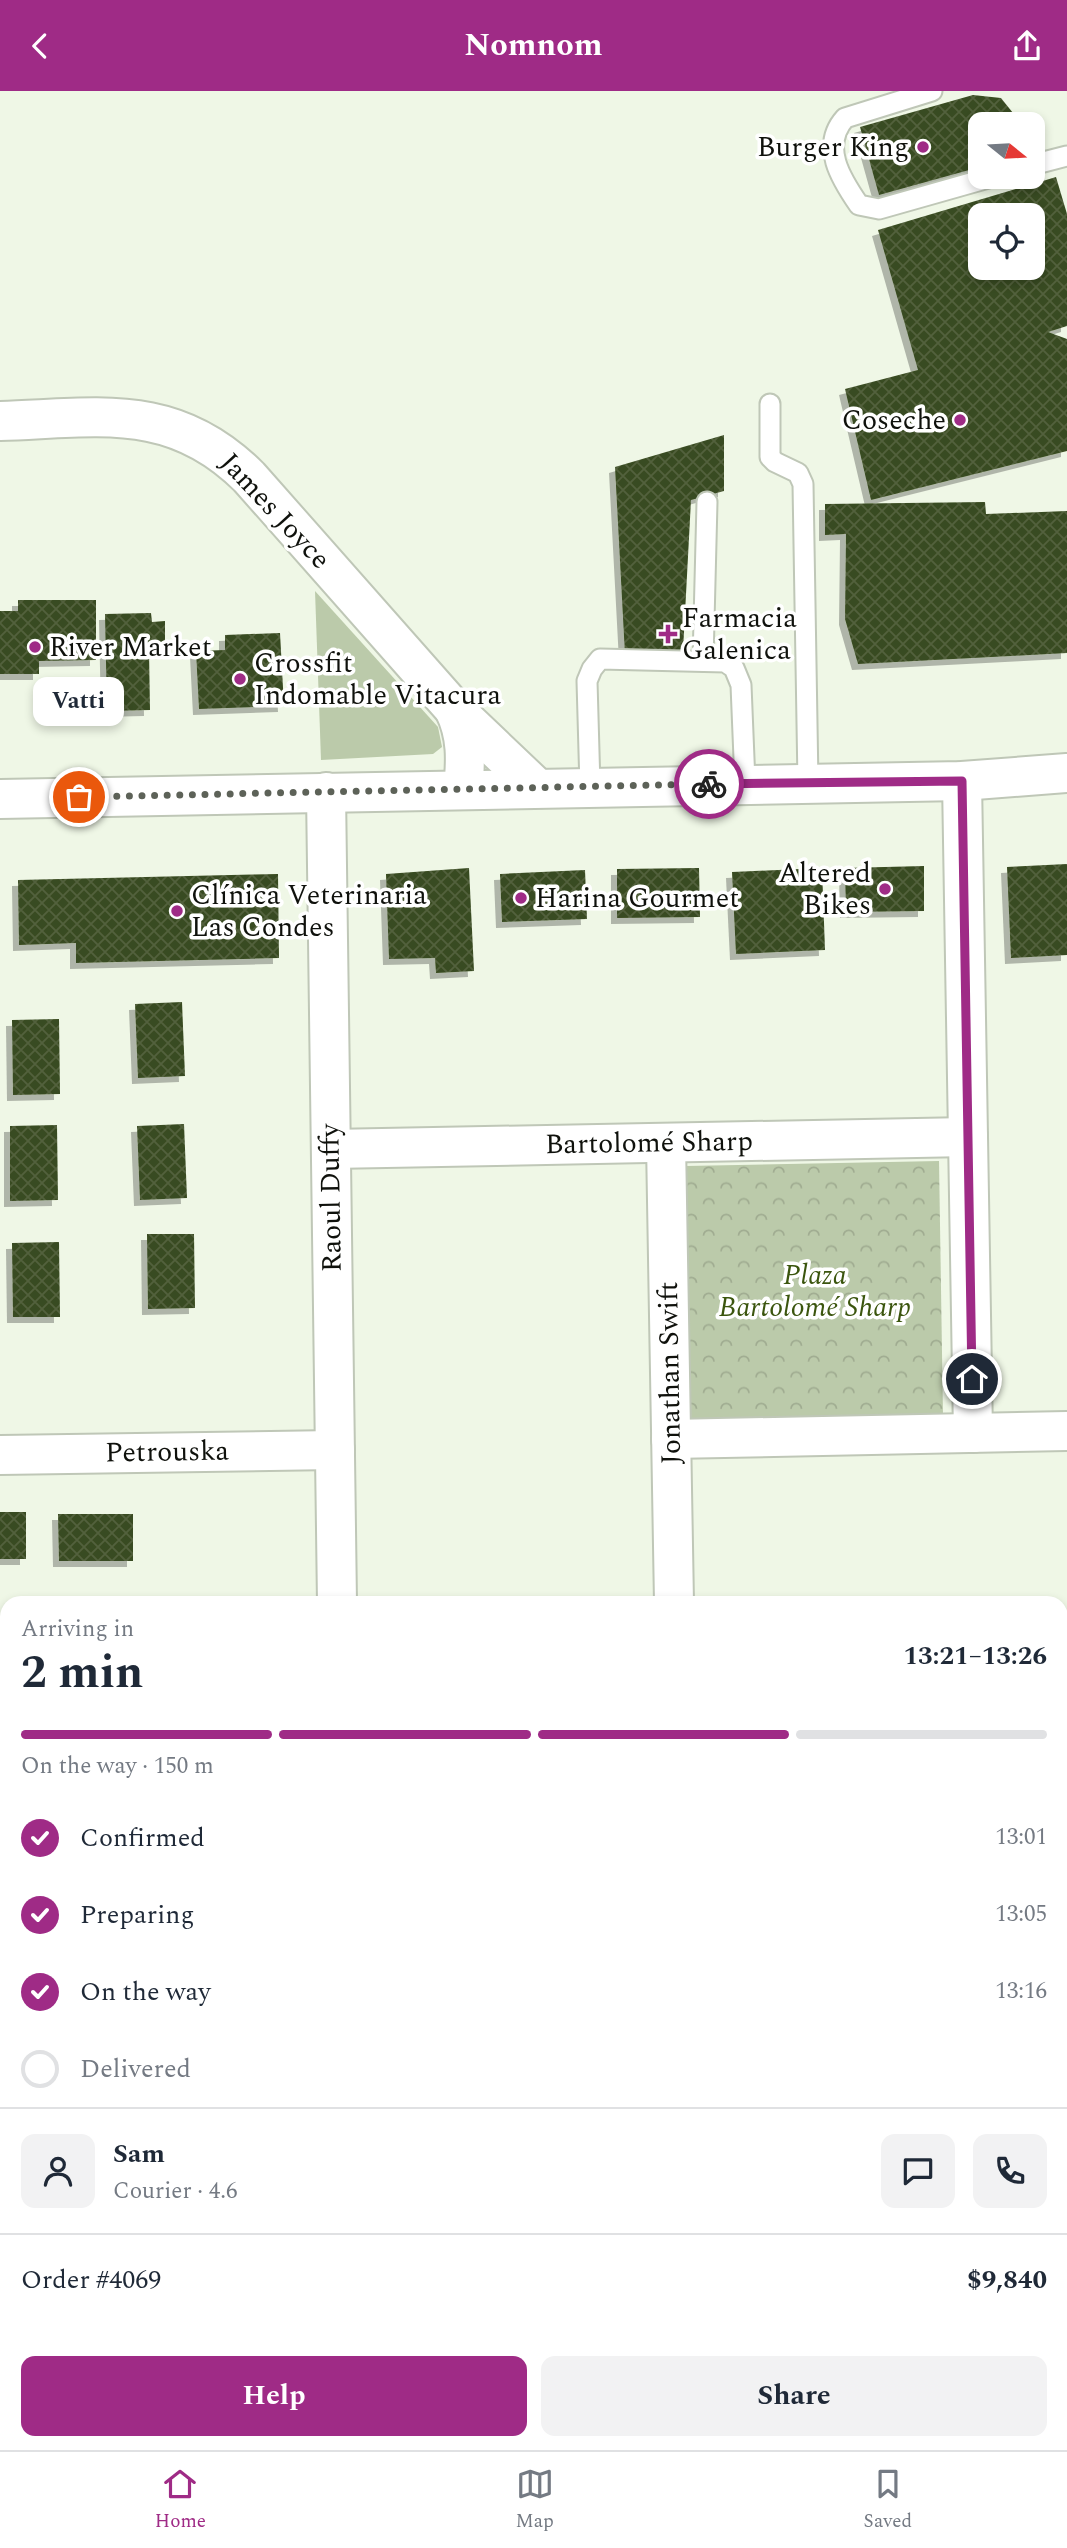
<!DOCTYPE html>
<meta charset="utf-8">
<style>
:root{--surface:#fff;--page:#f2f2f3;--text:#1f2937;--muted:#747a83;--line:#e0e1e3;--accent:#9f2b86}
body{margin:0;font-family:Spectral,serif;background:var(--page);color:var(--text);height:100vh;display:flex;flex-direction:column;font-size:26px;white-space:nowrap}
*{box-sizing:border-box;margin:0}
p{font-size:23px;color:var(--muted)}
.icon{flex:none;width:38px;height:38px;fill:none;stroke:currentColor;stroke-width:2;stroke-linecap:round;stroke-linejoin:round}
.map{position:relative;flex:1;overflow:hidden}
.sheet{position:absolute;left:0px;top:1505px;width:1068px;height:854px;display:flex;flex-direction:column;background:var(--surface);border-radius:21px 21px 0 0;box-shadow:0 4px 10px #0003}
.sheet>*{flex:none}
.needle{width:46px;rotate:108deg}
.buttons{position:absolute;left:968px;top:21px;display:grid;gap:14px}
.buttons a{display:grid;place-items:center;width:77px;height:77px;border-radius:14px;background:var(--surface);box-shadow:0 4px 10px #0003;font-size:35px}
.pin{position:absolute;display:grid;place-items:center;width:60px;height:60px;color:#fff;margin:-30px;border:4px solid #fff;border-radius:50%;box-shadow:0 2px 7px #0007}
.courier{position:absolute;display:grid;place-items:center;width:70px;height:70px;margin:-35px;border:5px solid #9f2b86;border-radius:50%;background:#fff;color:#222;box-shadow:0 2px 9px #0007}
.bubble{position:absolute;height:49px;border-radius:14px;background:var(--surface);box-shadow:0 4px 10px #0003;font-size:23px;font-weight:700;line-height:49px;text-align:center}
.headline em{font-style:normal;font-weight:700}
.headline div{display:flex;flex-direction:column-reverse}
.headline{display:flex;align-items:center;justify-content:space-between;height:119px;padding:0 21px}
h1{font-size:46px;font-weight:700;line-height:52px}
.bar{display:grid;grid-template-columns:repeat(4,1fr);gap:10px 7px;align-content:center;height:84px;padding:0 21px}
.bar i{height:9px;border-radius:5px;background:var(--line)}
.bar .on{background:var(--accent)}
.bar p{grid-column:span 4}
.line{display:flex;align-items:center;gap:18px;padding:0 21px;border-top:2px solid var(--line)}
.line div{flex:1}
.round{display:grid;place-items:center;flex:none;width:74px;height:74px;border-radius:14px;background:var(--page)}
ol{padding:0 21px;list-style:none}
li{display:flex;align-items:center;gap:21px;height:77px}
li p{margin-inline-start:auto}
li .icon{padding:7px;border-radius:50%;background:var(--accent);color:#fff;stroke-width:4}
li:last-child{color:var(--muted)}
li i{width:38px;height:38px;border:4px solid var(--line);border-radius:50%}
.cta{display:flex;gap:14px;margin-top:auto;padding:14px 21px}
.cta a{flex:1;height:80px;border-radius:14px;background:var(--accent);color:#fff;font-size:28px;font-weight:700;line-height:80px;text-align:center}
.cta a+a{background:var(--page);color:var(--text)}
header{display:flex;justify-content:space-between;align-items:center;height:91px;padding:0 21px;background:var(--accent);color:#fff;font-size:32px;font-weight:700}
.tab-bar{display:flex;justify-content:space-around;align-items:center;height:98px;border-top:2px solid var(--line);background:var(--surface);font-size:19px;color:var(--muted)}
.tab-bar a{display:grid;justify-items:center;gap:4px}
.tab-bar .on{color:var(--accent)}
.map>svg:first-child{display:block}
</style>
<header><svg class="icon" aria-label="back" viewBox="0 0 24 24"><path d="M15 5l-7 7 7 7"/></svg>Nomnom<svg class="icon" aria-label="share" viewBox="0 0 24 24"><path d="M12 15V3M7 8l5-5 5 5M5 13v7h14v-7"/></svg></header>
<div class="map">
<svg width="1067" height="2359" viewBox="0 0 1067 2359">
<defs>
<pattern id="forest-crowns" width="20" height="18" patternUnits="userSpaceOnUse" patternTransform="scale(1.75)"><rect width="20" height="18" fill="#bbcaaa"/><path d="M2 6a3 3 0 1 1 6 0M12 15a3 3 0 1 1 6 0" fill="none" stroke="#a0ac91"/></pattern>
<pattern id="building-cross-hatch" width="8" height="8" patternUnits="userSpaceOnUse" patternTransform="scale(1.75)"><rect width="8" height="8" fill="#394b20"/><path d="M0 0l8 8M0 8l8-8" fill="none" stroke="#52613e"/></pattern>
<filter id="shadow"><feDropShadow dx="-6" dy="6" stdDeviation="0" flood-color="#0004"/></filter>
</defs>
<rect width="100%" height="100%" fill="#eff7e6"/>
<!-- grass -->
<path fill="#bbcaaa" d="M315,500L438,636L442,656L433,663L321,669Z"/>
<!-- forest -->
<g fill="url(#forest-crowns)">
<path d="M939,1070L943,1326L690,1331L686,1075Z"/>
<path d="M0,1714H7V1810L0,1807Z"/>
</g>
<!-- building -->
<g fill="url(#building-cross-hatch)" fill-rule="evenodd" filter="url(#shadow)">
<path d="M973,4L1001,7L1017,27V33H980V76L879,104L860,36Z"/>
<path d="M1056,86L1067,123V235L1048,241L1067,248V360L871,409L845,298L918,279L878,139ZM980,124H1032V177H980Z"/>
<path d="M724,344V400L691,409L683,560L625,564L615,376Z"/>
<path d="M985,411L986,423L1067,420V562L858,573L845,528L846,443L825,444V413Z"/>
<path d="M18,509H96V569L39,570V583H0V520H18Z"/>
<path d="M151,522L152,531L165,530V559H149L150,619L107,620L105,523Z"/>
<path d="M280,542L284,615L199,618L196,560L225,559V544Z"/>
<path d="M1067,773V864L1011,867L1007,776Z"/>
<path d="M924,775V820L846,821L845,777Z"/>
<path d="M469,777L474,880L436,882L435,867L389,868L386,783Z"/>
<path d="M699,777L700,826L617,827V778Z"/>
<path d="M822,777L825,859L736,863L732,781Z"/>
<path d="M585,779L587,828L502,831L500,783Z"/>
<path d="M278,783L279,867L76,872V852L19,854L18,789Z"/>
<path d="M182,911L185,985L138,987L135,913Z"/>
<path d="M59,928L60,1003L13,1004L12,929Z"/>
<path d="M184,1033L187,1107L140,1109L137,1035Z"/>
<path d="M57,1034L58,1109L10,1110V1035Z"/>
<path d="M147,1143H194L195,1217L148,1218Z"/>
<path d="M59,1151L60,1226H13L12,1152Z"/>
<rect x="0" y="1421" width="26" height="47"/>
<path d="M58,1423H133V1470H59Z"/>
<rect x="0" y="1555" width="7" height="48"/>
</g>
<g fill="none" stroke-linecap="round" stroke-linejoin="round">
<!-- lane casing -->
<g stroke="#bfc7b7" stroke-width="23">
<g id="lane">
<path d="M932,0L845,27C820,55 841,88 859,114L879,118L992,86"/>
<path d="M1032,74L1067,65"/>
<path d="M770,313V366L775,371L798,382L803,393L808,692"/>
<path d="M703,570L707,411"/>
<path d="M590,696L587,590L592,578L600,568L725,571L734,577L741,594L745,692"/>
<path d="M1060,2204L1067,2206"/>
</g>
</g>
<!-- street casing -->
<g stroke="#bfc7b7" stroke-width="42">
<g id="street">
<path d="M0,330C98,327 173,310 249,386L454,618L537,697"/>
<path d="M454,618C467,645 466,669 463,699"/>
<path d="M962,690L973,1342"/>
<path d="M326,701L337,1512"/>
<path d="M666,1052L674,1512"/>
<path d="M331,1058L968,1046"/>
<path d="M671,1348L1067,1340"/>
<path d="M0,1364L335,1359"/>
<path d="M1060,1664H1067"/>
<path d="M0,1692H7"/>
<path d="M0,1827L7,1830"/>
<path d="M0,2175L7,2177"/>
<path d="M494,2352L513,2359"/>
<path d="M120,2359L122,2352"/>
</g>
</g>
<!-- secondary casing -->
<g stroke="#bfc7b7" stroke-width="42">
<path id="secondary" d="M0,708L962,690L1067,682"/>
</g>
<!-- lane -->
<use href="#lane" stroke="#fff" stroke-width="19"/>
<!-- street -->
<use href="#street" stroke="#fff" stroke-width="38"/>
<!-- secondary -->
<use href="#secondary" stroke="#fff" stroke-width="38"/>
</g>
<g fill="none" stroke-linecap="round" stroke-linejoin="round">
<!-- done -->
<path stroke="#5d6258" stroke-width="7" stroke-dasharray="0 12.6" d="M79,706L709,693"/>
<!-- route -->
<path stroke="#9f2b86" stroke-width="9" d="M709,693L962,690L972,1288"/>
</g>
<!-- markers -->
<g fill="#9f2b86" stroke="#fff" stroke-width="2.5">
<circle cx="923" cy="56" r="7"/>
<circle cx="960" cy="329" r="7"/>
<path d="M664.5 532.5h7v7h7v7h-7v7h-7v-7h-7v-7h7z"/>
<circle cx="35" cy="556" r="7"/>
<circle cx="240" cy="588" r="7"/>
<circle cx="885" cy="798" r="7"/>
<circle cx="521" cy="807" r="7"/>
<circle cx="177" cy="820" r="7"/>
</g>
<g text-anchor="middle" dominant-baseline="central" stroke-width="7" stroke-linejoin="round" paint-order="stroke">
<!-- poi labels -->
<g font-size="28" fill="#0f110c" stroke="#fff" text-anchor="start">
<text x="909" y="56" text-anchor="end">Burger King</text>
<text x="946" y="329" text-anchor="end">Coseche</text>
<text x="682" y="527">Farmacia<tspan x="682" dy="32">Galenica</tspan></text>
<text x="49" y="556">River Market</text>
<text x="254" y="572">Crossfit<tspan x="254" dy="32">Indomable Vitacura</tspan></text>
<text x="871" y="782" text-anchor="end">Altered<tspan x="871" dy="32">Bikes</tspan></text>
<text x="191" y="804">Clínica Veterinaria<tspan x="191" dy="32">Las Condes</tspan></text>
<text x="535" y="807">Harina Gourmet</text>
</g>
<!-- street labels -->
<g font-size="28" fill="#0f110c" stroke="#fff">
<text transform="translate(275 420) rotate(47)">James Joyce</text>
<text transform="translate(649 1052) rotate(-1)">Bartolomé Sharp</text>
<text transform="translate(331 1107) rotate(-91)">Raoul Duffy</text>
<text transform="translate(670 1282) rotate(-91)">Jonathan Swift</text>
<text transform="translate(167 1361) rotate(-1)">Petrouska</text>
</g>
<!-- park labels -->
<g font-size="28" font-style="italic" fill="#3b550e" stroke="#fff">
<text x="815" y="1184">Plaza<tspan x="815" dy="32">Bartolomé Sharp</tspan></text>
</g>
</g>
</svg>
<div class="buttons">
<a><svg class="needle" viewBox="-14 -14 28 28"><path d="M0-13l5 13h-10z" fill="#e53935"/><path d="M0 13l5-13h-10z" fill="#747a83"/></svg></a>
<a><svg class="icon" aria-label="locate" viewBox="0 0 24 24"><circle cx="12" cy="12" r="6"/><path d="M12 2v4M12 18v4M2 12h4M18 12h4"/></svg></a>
</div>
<div class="pin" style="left:79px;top:706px;background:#ea580c"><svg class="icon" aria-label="bag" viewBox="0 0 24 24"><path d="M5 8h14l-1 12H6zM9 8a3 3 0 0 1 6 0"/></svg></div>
<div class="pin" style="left:972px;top:1288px;background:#1f2937"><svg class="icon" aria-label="home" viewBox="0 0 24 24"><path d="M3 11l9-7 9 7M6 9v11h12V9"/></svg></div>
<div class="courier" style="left:709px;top:693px"><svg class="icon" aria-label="bike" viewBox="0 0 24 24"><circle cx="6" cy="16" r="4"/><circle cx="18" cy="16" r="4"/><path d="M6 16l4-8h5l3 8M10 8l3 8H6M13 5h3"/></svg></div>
<div class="bubble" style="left:33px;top:586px;width:91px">Vatti</div>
<section class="sheet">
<div class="headline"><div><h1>2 min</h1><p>Arriving in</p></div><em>13:21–13:26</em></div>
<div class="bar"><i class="on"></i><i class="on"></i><i class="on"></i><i></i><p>On the way · 150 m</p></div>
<ol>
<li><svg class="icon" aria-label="check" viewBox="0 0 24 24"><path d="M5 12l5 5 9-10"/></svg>Confirmed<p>13:01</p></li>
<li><svg class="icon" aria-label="check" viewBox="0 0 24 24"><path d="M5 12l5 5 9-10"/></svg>Preparing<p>13:05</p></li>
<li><svg class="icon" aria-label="check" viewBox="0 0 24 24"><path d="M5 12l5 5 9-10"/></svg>On the way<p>13:16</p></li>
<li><i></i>Delivered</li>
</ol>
<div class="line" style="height:126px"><a class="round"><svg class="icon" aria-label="person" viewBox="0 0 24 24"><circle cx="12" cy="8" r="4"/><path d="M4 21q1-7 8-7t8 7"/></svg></a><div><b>Sam</b><p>Courier · 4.6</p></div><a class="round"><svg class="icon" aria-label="chat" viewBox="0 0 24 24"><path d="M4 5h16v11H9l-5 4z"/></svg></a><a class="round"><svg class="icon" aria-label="phone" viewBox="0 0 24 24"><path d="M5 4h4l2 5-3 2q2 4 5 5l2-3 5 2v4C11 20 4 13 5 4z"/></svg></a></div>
<div class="line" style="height:91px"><div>Order #4069</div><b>$9,840</b></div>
<div class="cta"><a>Help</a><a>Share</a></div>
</section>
</div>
<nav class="tab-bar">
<a class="on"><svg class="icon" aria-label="home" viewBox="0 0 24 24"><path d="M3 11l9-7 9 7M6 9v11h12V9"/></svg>Home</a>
<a><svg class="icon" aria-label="map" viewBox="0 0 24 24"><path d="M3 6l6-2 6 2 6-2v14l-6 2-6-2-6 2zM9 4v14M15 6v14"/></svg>Map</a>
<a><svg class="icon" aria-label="saved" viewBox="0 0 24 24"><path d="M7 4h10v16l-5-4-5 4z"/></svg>Saved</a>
</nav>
